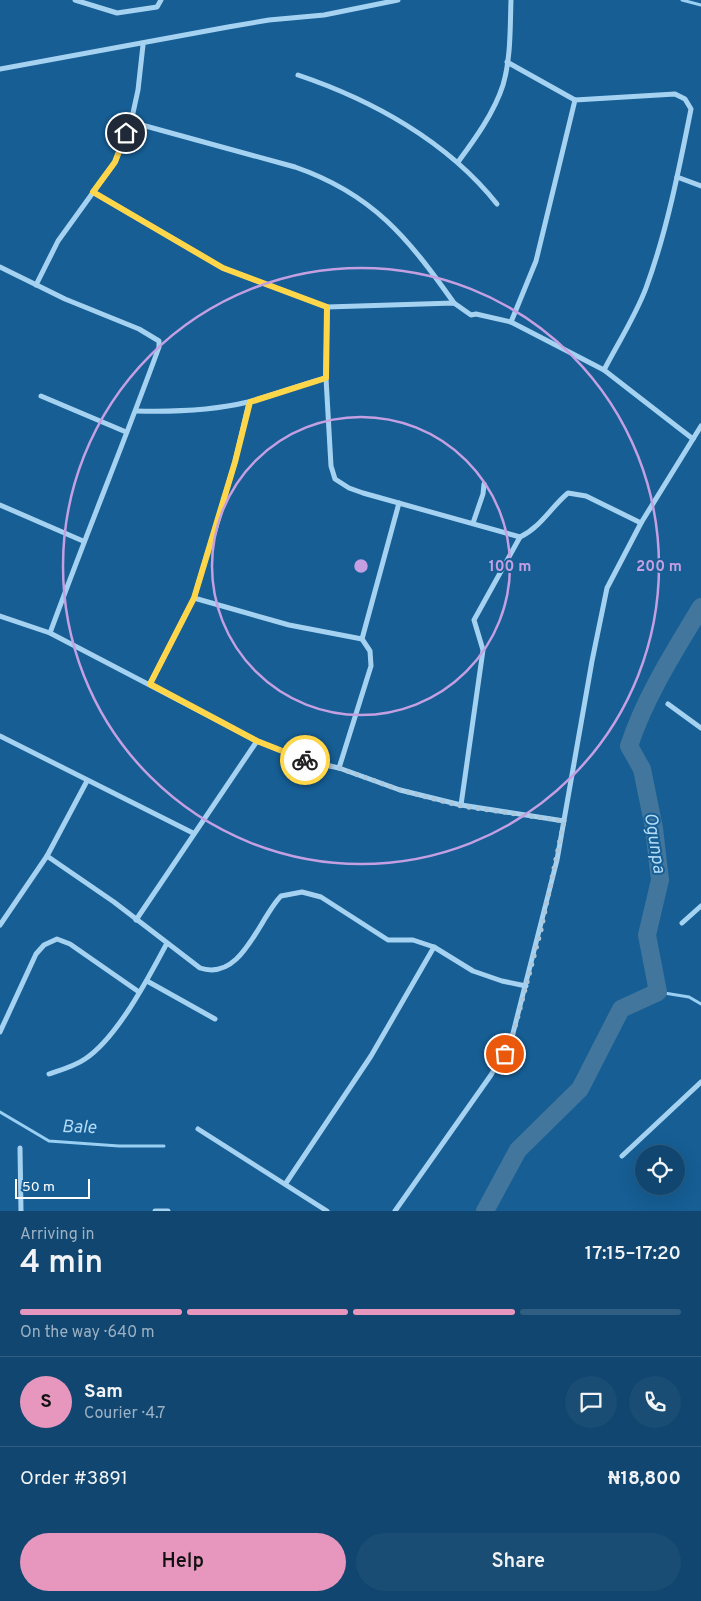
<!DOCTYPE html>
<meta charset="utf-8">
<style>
:root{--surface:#10466f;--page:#194d74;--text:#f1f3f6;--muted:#9cb1c3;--line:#305e82;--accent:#e797bd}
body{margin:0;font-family:Overpass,sans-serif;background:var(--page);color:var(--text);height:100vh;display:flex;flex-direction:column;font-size:19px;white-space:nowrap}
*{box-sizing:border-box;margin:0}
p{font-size:16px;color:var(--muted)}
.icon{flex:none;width:28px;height:28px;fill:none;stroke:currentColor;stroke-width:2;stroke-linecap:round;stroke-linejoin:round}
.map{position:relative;height:1211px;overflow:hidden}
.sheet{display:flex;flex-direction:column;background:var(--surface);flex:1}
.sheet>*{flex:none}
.controls{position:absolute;left:635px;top:1145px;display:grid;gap:10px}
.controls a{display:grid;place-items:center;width:50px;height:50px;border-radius:50%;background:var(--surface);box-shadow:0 5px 20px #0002,0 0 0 1px var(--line);font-size:25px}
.scale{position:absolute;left:15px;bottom:12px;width:75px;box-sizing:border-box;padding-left:5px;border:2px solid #fff;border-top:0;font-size:14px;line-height:18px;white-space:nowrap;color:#fff;-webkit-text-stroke:4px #165e94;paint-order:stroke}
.pin{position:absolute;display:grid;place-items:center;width:42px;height:42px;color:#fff;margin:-21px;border:2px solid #fff;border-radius:50%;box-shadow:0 1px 5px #0007}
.courier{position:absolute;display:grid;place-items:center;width:50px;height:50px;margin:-25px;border:4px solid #ffd54a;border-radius:50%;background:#fff;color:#222;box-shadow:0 1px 6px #0007}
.head em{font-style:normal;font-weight:600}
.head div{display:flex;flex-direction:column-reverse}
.head{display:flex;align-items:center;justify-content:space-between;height:85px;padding:0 20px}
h1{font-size:32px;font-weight:600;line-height:38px}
.bar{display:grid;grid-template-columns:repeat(4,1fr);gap:8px 5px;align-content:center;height:60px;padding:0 20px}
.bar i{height:6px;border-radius:4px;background:var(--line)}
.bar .on{background:var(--accent)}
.bar p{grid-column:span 4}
.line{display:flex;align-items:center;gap:12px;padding:0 20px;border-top:1px solid var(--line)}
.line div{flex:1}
.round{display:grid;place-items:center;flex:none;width:52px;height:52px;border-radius:26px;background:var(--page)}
.cta{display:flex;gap:10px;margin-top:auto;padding:10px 20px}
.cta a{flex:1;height:58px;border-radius:30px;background:var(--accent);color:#111;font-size:20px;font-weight:600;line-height:58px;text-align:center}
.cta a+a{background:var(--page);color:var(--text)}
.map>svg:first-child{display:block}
</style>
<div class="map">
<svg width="701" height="1211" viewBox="0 0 701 1211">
<rect width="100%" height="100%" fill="#165e94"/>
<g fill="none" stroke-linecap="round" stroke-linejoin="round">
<!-- stream -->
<g stroke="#98cff3" stroke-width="3">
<path d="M682,0L701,5"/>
<path d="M658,992L689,997L701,1004"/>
<path d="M0,1112L49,1141L119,1146H164"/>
</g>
<!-- river -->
<path stroke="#42769c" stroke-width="18" d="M485,1211L518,1150L580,1089L621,1009L658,992L647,935L660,880L654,828L642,769L629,746C645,697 674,652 701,607"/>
<!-- minor -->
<g stroke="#a6d2f1" stroke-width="5">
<path d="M75,0L117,13L157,7L161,0"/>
<path d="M507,62L575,100"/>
<path d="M0,69L228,27L269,20L324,15L398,0"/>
<path d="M298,75C372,100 447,141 497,204"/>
<path d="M131,122L295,167C373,194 408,238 454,303"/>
<path d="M458,162C475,139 494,113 503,85C511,58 510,28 511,0"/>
<path d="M677,177L701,186"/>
<path d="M93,192L223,268L327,307L454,303L471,315L476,314L511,322L604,370L693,439"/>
<path d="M0,267L65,299L139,329L159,341V347C124,443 85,537 50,633"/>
<path d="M36,285L58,241L115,162L131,122L138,90L143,45"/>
<path d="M327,307L326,378L331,466L335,479L349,488L363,493L520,537"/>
<path d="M511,322L536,261L575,100L675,94L685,99L691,109C679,169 667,231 646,288C635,317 618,343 604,370"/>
<path d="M41,396L126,432"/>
<path d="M136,411C173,412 211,411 248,402C274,395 300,385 326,378"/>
<path d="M0,505L83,541"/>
<path d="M473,523L483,494L484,484"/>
<path d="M194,598L289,625L362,639"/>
<path d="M0,616L50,633L257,741L308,761L339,768L400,790L461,805L564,821"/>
<path d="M150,684L194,598L235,462L249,402"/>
<path d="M668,704L701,728"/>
<path d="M0,736L193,833"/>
<path d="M339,768L371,666L370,651L362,639L399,503"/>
<path d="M461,805L483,650L474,620L520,537C541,527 551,507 568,493L586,496L641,523"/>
<path d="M47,856L114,902L200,968C242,982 259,918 281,896L302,892L321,897L388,940H413L434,947L473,971L502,981L526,986"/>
<path d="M136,920L257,741"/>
<path d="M682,923L701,906"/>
<path d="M0,925L47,856L87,781"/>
<path d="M147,981L215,1019"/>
<path d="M0,1032L36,954L44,945L57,939L70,944L139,992"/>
<path d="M49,1074C61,1070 75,1066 85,1059C117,1038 149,977 167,943"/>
<path d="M198,1129L327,1211"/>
<path d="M20,1148L21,1211"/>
<path d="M622,1156L701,1082"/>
<path d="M286,1183L371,1056L434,947"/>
<path d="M155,1211H168"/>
<path d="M395,1211L491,1075L511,1041L557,860L592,661L607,588L641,523L701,426"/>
</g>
</g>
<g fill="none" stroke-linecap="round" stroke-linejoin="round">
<!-- done -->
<path stroke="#adc7da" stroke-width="5" stroke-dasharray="0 9" d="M305,760L339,768L400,790L461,806L564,821L541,930L514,1031L505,1054"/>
<!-- route -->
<path stroke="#ffd54a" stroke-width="6" d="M126,133L115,162L93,192L223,268L327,307L326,378L250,402L235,462L194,598L150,684L257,741L305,760"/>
</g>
<!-- distance rings -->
<g fill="none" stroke="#c4a0e2" stroke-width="2.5">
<circle cx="361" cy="566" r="149"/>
<circle cx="361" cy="566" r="298"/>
</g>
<g text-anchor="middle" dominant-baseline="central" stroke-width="4" stroke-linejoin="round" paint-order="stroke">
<!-- water labels -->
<g font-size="18" font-style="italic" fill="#b2dbf8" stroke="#165e94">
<text transform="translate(654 843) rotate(81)">Ogunpa</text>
<text transform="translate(79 1128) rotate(2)">Bale</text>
</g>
</g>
<circle cx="361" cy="566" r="8" fill="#c4a0e2" stroke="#165e94" stroke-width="2.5"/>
<g font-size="15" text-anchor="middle" font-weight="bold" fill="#c4a0e2" stroke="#165e94" stroke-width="4" stroke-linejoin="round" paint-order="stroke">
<text x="510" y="571">100 m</text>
<text x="659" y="571">200 m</text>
</g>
</svg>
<div class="controls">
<a><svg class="icon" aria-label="locate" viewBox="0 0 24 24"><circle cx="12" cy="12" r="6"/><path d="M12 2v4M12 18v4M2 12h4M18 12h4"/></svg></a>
</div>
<div class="scale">50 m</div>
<div class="pin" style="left:505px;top:1054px;background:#ea580c"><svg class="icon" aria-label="bag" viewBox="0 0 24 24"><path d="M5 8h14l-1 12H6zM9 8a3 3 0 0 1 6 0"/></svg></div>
<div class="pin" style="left:126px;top:133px;background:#1f2937"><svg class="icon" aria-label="home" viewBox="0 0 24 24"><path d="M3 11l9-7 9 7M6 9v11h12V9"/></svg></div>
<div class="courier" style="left:305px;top:760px"><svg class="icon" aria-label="bike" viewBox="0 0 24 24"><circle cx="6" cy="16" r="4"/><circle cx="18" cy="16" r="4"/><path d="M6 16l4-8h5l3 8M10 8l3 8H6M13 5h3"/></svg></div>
</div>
<section class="sheet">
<div class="head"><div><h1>4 min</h1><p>Arriving in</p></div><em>17:15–17:20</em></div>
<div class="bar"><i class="on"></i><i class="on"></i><i class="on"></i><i></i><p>On the way · 640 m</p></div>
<div class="line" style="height:90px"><b class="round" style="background:var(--accent);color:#111">S</b><div><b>Sam</b><p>Courier · 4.7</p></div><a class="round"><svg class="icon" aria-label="chat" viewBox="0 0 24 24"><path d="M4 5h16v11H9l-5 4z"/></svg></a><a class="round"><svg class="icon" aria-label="phone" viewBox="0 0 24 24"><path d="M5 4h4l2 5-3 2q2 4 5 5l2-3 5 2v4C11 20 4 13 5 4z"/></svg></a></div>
<div class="line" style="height:65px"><div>Order #3891</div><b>₦18,800</b></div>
<div class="cta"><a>Help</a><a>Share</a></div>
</section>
